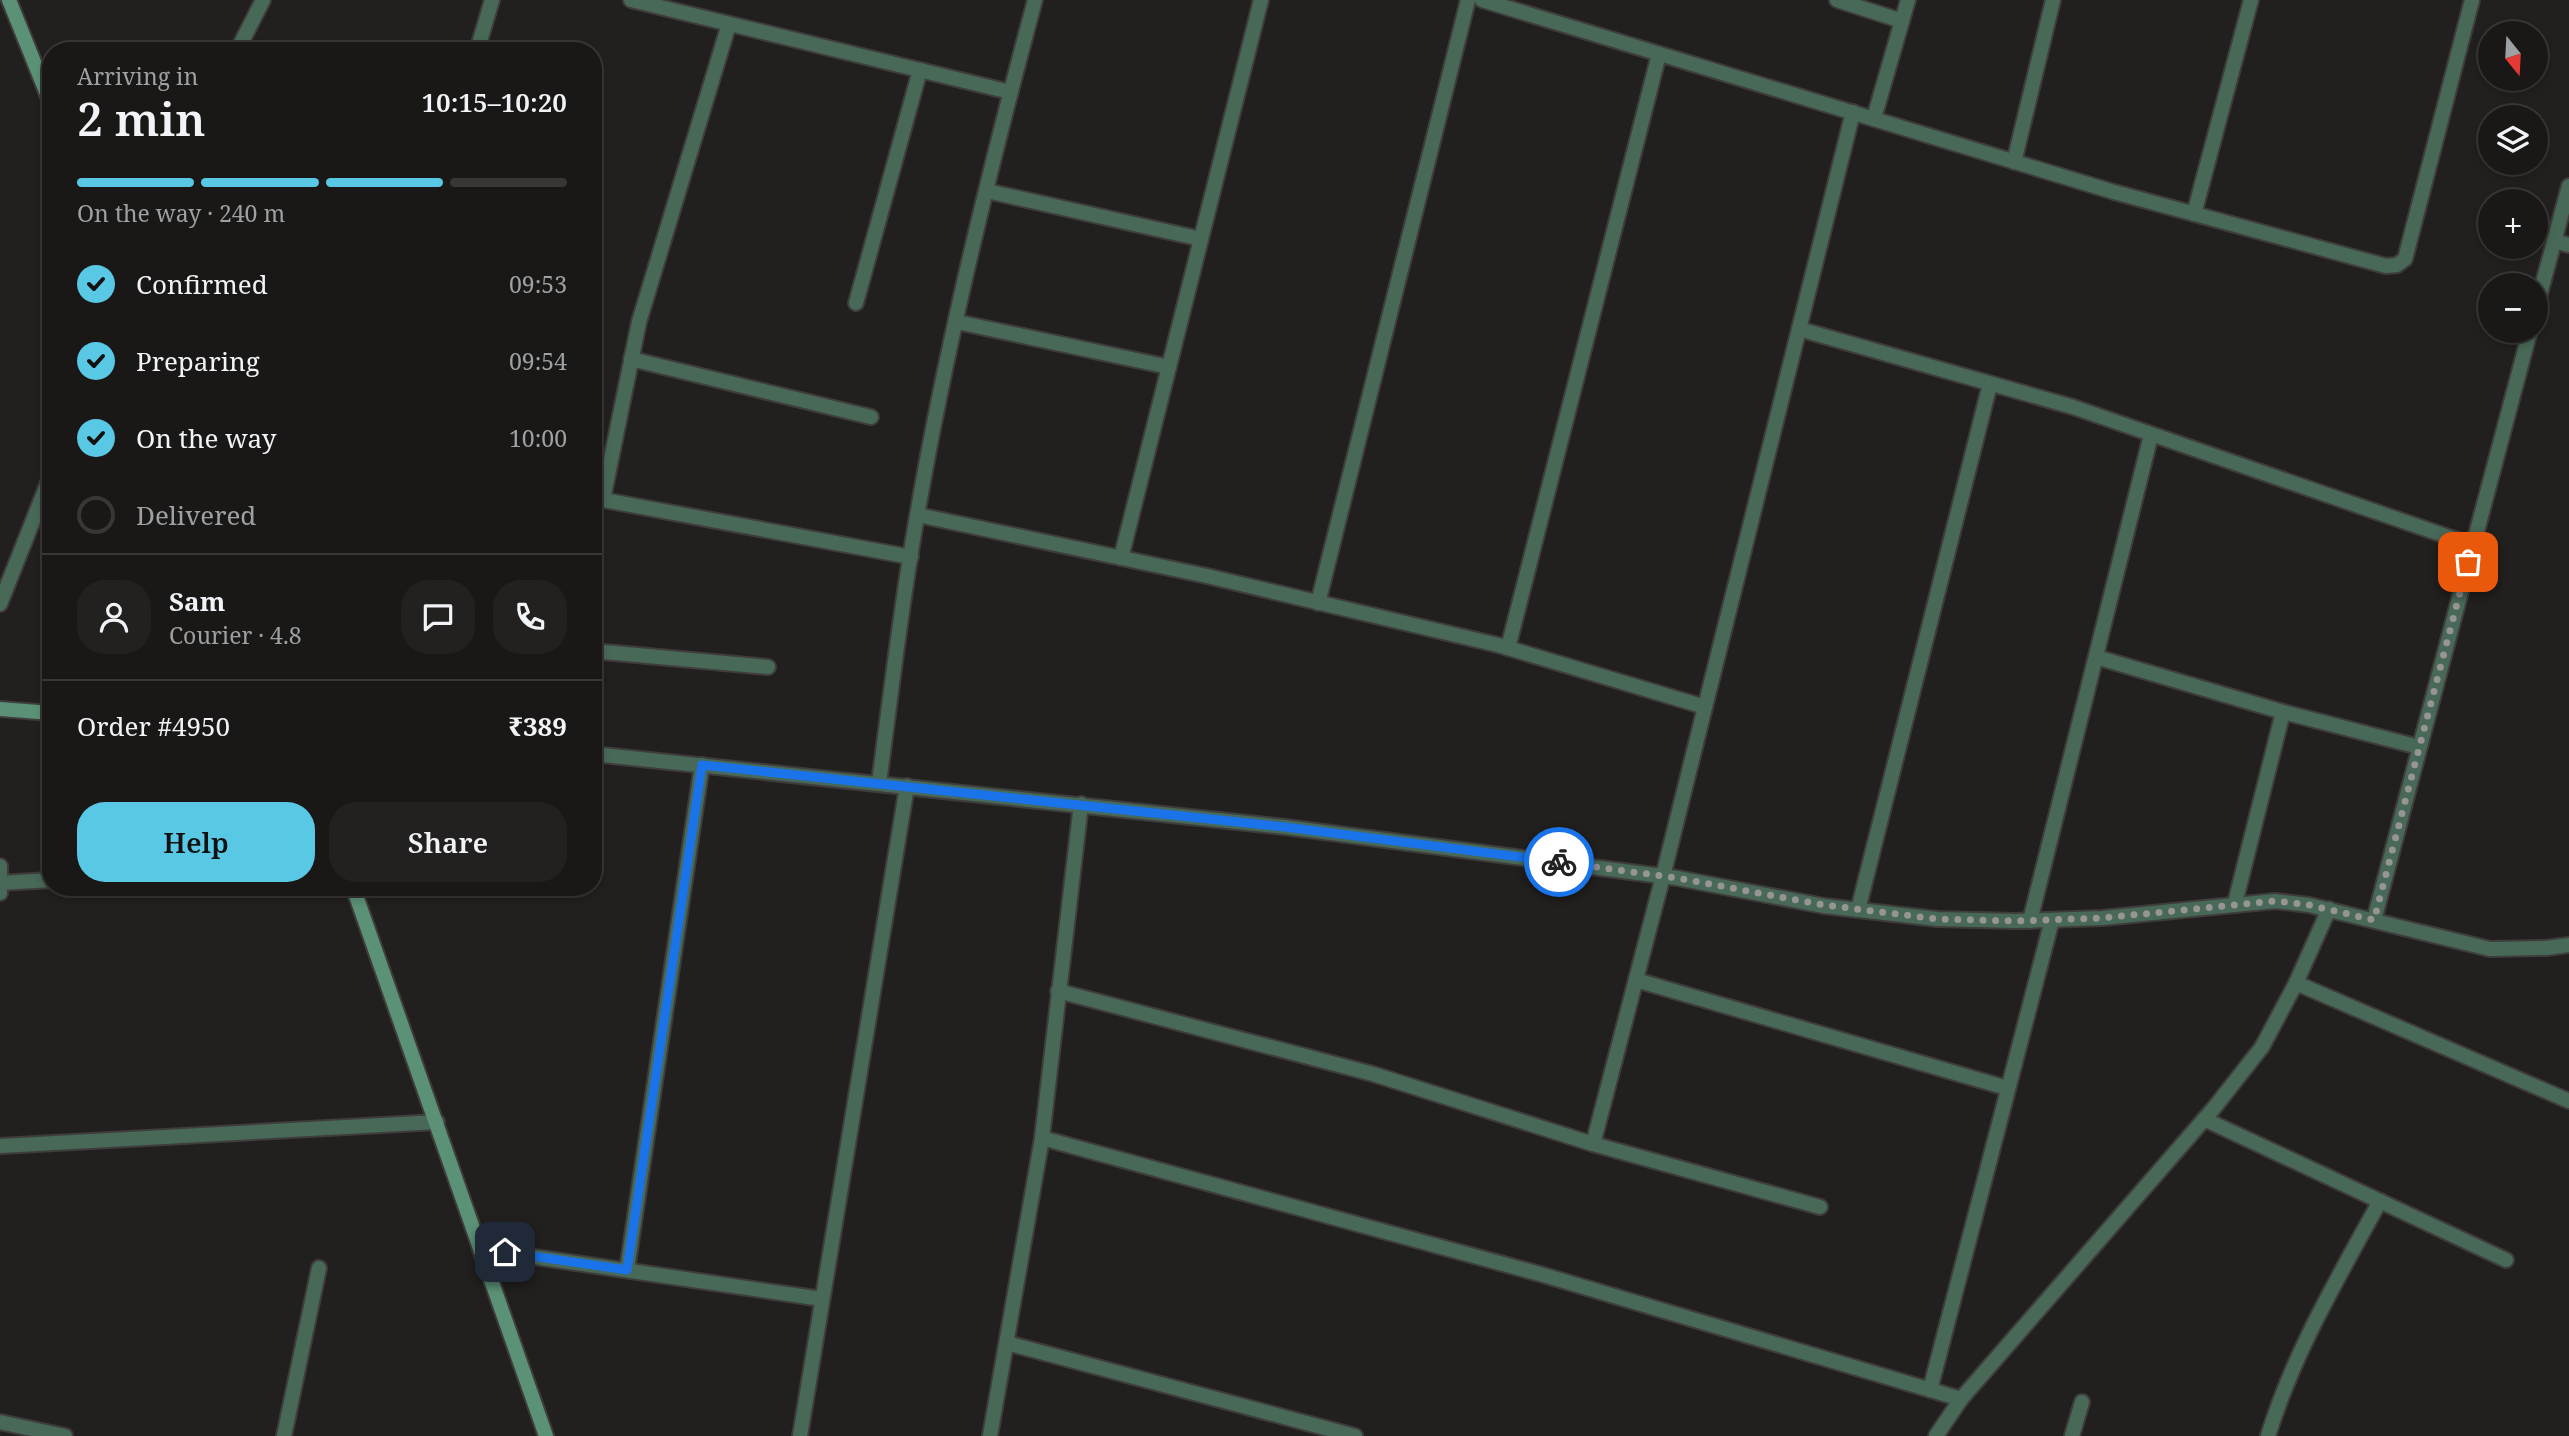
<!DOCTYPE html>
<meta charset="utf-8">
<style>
:root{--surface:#1a1817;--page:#232120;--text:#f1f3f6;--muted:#9fa0a1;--line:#383736;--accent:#59c8e4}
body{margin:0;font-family:"Noto Serif",serif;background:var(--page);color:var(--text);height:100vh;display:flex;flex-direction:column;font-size:26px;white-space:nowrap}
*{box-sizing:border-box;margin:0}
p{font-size:23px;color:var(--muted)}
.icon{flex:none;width:38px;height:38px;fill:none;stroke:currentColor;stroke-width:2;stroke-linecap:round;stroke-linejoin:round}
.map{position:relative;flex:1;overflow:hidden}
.drawer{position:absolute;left:42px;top:42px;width:560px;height:854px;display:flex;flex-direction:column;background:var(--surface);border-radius:28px;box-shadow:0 4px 10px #0003,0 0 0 2px var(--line)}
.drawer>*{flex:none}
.needle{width:46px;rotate:162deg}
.fabs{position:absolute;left:2478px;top:21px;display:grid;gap:14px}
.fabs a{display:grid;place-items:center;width:70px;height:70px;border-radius:50%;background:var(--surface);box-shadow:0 4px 10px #0003,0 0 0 2px var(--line);font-size:35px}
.pin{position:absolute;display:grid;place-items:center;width:60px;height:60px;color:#fff;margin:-30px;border-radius:14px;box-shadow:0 4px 10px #0006}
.courier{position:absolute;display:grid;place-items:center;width:70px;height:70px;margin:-35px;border:5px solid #1a73e8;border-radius:50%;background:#fff;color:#222;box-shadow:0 2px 9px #0007}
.head em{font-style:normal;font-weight:600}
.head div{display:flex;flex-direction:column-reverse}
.head{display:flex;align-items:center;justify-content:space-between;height:119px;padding:0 35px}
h1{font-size:46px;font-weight:600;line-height:52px}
.bar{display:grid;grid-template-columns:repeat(4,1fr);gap:10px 7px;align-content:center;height:84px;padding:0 35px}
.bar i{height:9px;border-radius:5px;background:var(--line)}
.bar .on{background:var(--accent)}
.bar p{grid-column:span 4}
.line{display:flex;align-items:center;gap:18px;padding:0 35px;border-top:2px solid var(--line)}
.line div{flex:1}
.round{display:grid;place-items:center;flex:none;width:74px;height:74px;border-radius:28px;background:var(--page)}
ol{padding:0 35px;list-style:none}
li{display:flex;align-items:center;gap:21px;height:77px}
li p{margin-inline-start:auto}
li .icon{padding:7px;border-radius:50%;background:var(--accent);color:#111;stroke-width:4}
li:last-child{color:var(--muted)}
li i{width:38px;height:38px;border:4px solid var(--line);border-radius:50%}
.action{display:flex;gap:14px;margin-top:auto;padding:14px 35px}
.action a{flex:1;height:80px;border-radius:28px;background:var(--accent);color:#111;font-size:28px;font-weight:600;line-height:80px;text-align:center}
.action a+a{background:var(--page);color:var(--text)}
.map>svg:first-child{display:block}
</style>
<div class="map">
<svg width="2569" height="1436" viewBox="0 0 2569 1436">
<rect width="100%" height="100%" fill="#22201f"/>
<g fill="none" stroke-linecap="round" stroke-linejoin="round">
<!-- street casing -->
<g stroke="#3f3d3c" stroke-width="18">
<g id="street">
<path d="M631,0L1010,92"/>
<path d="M1482,0L2114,192L2386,266L2397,265L2405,259L2472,0"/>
<path d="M1837,0L1902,21"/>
<path d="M237,51L263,0"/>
<path d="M477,51L492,0"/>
<path d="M1874,118L1908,0"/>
<path d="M2014,162L2053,0"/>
<path d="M987,191L1201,239"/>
<path d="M2194,214L2251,0"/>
<path d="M2554,241L2569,245"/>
<path d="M856,303L920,70"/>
<path d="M2536,309L2569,186"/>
<path d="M957,322L1169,367"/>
<path d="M1799,329L2073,407L2472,545"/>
<path d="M631,359L871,417"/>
<path d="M593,498L911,557"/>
<path d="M603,499L639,322L729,24"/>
<path d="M918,515L1207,576L1498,645L1705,707"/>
<path d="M1121,558L1261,0"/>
<path d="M1318,603L1468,0"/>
<path d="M0,604L51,475"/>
<path d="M1508,648L1659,54"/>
<path d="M593,651L768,667"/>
<path d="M2096,657L2283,712L2419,747"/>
<path d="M593,754L1285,827L1677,878L1824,906L1937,919L2016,921L2102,918L2275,901L2309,905L2490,949L2546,948L2569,945"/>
<path d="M879,783C889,708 898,632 910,558C940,370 986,183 1035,0"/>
<path d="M0,866V893"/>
<path d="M0,883L51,880"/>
<path d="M2235,903L2283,712"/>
<path d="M1858,910L1990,384"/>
<path d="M2374,920L2530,331"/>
<path d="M2030,921L2151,435"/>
<path d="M1636,980L2007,1088"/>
<path d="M2296,983L2569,1101"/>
<path d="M1058,991L1373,1074L1593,1144L1820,1207"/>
<path d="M2204,1119L2506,1260"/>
<path d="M1042,1138L1540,1274L1961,1399"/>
<path d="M1593,1144L1663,876L1853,112"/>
<path d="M0,1146L437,1122"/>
<path d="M480,1249L822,1299"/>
<path d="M627,1270L702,765"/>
<path d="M1007,1343L1355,1436"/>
<path d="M1930,1390L2052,920"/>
<path d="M0,1422L65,1436"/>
<path d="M284,1436L319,1268"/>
<path d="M800,1436L907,786"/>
<path d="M990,1436L1042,1138L1081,804"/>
<path d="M1936,1436L1961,1399L2214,1108L2262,1047L2296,983L2329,909"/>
<path d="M2072,1436L2082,1402"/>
<path d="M2268,1436C2294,1352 2338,1278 2380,1201"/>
</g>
</g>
<!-- secondary casing -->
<g stroke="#3f3d3c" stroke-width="18">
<g id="secondary">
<path d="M9,0L51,104"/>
<path d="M0,709L51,713"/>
<path d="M353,887L546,1436"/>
</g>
</g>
<!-- street -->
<use href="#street" stroke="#486958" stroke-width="14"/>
<!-- secondary -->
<use href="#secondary" stroke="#5b9277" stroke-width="14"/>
</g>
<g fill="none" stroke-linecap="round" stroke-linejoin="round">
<!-- done -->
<path stroke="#969594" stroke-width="7" stroke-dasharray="0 12.6" d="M1559,862L1677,878L1824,905L1937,919L2016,921L2102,918L2275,901L2309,905L2374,920L2468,562"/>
<!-- route -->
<path stroke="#1a73e8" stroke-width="9" d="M505,1252L627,1270L702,765L1285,827L1559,862"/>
</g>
</svg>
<div class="fabs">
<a><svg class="needle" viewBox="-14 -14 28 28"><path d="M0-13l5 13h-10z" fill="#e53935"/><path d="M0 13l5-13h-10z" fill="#9fa0a1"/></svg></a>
<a><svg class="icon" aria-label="layers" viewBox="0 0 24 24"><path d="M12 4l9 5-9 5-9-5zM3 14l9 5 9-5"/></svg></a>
<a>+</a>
<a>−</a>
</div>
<div class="pin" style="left:2468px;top:562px;background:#ea580c"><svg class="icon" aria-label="bag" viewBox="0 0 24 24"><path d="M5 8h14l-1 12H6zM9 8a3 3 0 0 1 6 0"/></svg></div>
<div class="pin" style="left:505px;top:1252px;background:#1f2937"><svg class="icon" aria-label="home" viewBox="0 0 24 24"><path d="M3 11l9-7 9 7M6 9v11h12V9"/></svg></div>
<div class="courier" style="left:1559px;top:862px"><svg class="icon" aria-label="bike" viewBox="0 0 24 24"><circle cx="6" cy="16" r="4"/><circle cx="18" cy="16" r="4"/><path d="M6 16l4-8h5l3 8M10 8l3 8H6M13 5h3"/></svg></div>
<section class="drawer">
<div class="head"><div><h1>2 min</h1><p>Arriving in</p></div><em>10:15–10:20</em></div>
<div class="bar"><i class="on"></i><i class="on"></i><i class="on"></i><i></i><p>On the way · 240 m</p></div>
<ol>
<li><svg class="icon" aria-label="check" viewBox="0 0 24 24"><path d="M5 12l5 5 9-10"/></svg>Confirmed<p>09:53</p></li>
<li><svg class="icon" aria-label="check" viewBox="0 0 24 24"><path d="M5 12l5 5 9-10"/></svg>Preparing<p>09:54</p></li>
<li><svg class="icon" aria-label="check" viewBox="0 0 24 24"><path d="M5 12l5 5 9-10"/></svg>On the way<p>10:00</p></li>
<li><i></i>Delivered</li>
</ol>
<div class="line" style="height:126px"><a class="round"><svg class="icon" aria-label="person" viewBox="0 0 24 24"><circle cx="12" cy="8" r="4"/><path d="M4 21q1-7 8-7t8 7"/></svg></a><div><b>Sam</b><p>Courier · 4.8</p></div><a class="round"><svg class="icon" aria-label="chat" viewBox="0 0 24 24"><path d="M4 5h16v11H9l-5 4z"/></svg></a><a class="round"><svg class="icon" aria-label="phone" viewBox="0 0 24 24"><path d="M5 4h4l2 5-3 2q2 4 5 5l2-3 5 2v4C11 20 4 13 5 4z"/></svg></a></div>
<div class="line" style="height:91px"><div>Order #4950</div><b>₹389</b></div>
<div class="action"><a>Help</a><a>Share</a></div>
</section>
</div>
